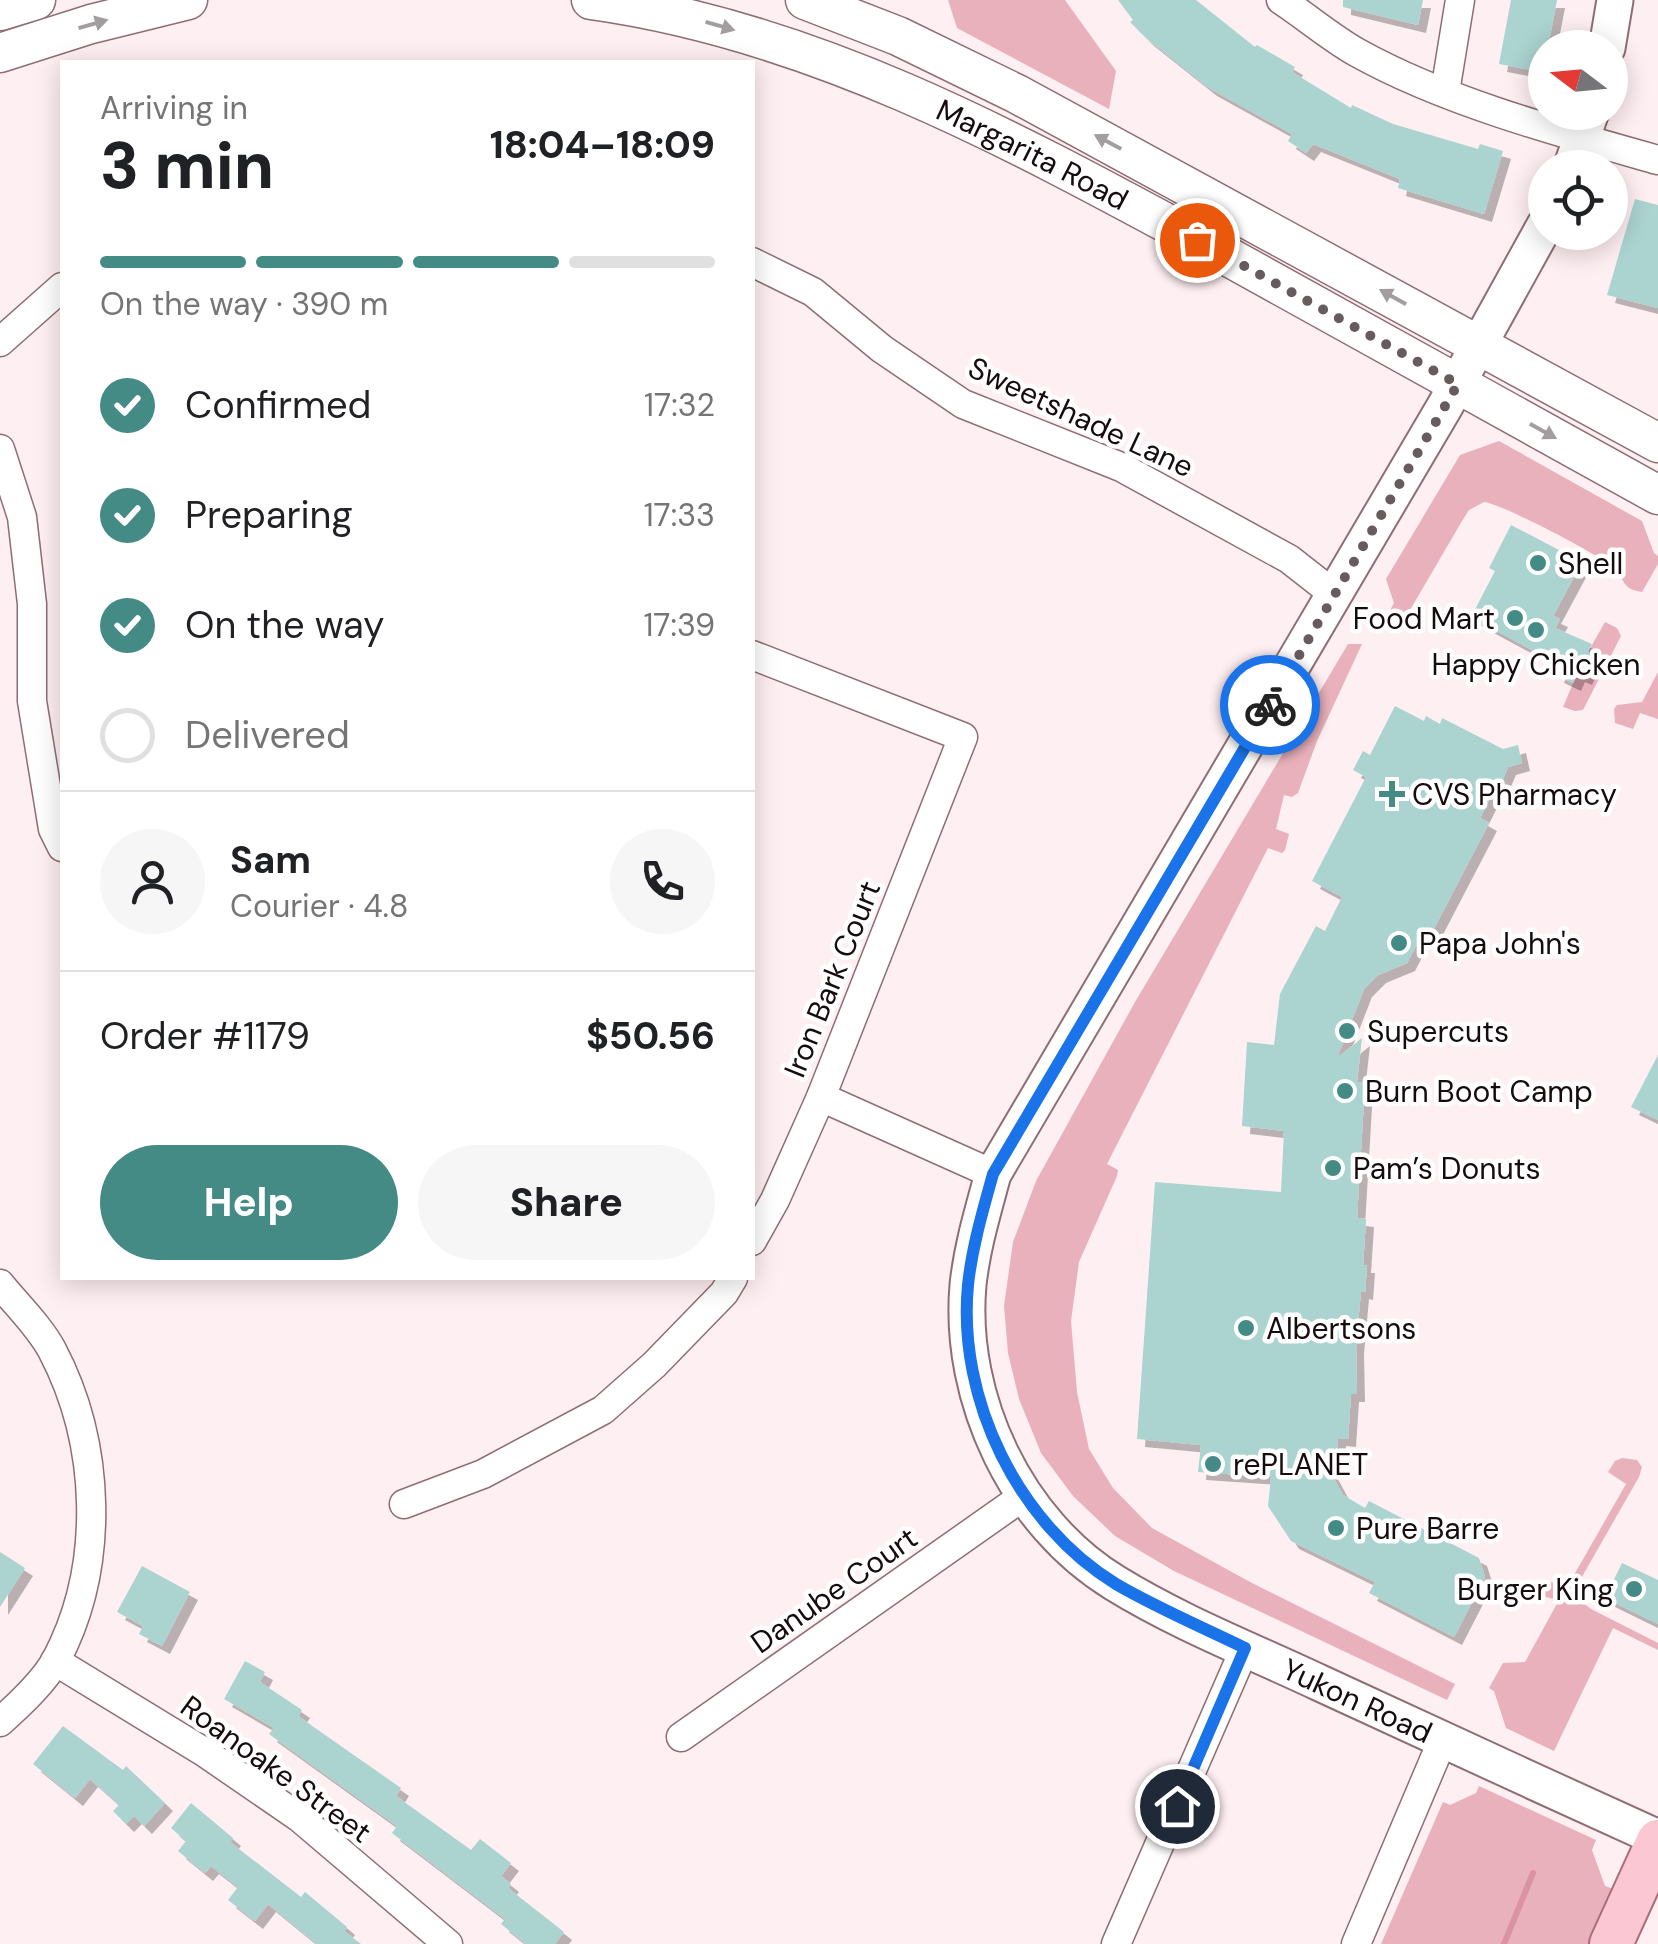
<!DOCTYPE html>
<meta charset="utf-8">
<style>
:root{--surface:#fff;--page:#f6f6f6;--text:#202124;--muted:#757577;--line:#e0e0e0;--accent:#448b86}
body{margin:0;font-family:"DM Sans",sans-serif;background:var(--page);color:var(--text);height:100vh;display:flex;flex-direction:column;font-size:38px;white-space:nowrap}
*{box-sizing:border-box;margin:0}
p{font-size:32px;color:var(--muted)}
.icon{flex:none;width:55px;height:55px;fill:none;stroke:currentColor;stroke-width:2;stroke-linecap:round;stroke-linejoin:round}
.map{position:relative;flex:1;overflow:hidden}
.details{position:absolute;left:60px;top:60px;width:695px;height:1220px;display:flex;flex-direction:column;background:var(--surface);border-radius:0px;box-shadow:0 5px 25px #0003}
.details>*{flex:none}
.needle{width:65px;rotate:286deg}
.buttons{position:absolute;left:1528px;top:30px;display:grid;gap:20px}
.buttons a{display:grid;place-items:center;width:100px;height:100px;border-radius:50%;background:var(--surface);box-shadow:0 5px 25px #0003;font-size:50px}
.pin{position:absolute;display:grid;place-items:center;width:85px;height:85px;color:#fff;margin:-42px;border:5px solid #fff;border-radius:50%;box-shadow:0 2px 10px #0007}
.courier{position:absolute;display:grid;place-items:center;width:100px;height:100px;margin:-50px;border:8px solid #1a73e8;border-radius:50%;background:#fff;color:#222;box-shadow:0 2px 12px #0007}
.head em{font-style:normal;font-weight:800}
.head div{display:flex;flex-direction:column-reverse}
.head{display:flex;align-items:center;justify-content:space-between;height:170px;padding:0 40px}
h1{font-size:65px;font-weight:800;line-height:75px}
.bar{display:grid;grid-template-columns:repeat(4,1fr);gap:15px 10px;align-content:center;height:120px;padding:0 40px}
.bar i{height:12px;border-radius:8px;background:var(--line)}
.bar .on{background:var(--accent)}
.bar p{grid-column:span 4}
.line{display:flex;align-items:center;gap:25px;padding:0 40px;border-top:2px solid var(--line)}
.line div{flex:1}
.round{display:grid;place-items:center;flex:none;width:105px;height:105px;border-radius:52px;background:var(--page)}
ol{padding:0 40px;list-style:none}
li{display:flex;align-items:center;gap:30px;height:110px}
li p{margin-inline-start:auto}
li .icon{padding:10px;border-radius:50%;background:var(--accent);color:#fff;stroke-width:4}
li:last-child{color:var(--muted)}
li i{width:55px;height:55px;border:5px solid var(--line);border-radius:50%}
.primary-button{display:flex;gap:20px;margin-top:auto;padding:20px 40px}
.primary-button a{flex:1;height:115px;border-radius:60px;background:var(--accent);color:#fff;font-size:40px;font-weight:800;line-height:115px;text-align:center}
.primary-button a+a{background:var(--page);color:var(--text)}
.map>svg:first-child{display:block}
</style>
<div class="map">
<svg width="1658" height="1944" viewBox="0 0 1658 1944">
<defs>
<filter id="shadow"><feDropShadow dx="8" dy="8" stdDeviation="0" flood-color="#0004"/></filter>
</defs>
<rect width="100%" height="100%" fill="#feeff2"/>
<!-- green -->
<g fill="#e9b1bc">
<path d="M948,0H1065L1116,71L1109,109L957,28Z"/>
<path d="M1499,441L1642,521L1654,553L1658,556V564L1642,592C1621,589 1626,580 1614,568C1600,555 1502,504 1484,502L1469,510L1462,521L1403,622L1388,614L1394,603L1386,579L1460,455Z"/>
<path d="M1605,622L1617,628L1621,636L1583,710L1575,711L1563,707L1577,674L1584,677L1588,652Z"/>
<path d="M1348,644H1362L1317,741L1298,793L1292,797L1284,795L1276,829L1289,834L1285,850L1282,853L1268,848L1107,1164L1118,1170L1117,1176L1079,1262L1071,1321L1077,1392L1089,1449L1113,1488L1152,1528L1250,1582L1455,1684L1447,1700L1174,1571L1115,1536L1073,1496L1041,1453L1019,1399L1008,1353L1004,1306L1013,1242L1036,1181L1135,1002Z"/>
<path d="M1658,672V719L1640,713L1633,729L1615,723L1614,709L1617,705L1642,702Z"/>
<path d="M1622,1458L1637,1460L1642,1467L1639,1477L1575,1589L1583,1603L1591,1609L1658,1643V1650L1613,1628L1554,1751L1506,1728L1494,1691L1489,1688L1503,1663L1525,1662L1559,1600L1541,1596L1549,1581L1566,1589L1626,1484L1608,1472L1615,1461Z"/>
<path d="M1479,1786L1596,1840L1592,1850L1605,1886L1616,1890L1594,1944H1381L1443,1802L1450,1805L1476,1793Z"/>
</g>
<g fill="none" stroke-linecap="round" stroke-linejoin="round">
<!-- stream -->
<path stroke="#db93a3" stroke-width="6" d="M1504,1944L1533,1873"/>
</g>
<!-- building -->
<g fill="#abd3cf" filter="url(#shadow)">
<path d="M1118,0H1196L1255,47L1257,45L1295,67L1292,72L1351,108L1352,105L1393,124L1478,149L1480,144L1503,151L1484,214L1398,188L1400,179L1313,144L1306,153L1288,141L1292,134L1209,88L1146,38L1130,22L1133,20Z"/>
<path d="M1343,0H1423L1418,25L1343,7Z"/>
<path d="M1511,0H1557L1543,72L1499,64Z"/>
<path d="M1635,199L1658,205V308L1607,295Z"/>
<path d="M1511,525L1582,562L1553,616L1560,619L1555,628L1592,644L1588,652L1594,655L1584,677L1577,674L1573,683L1556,675L1560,665L1471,617L1495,571L1489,568Z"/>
<path d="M1395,706L1424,721L1426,716L1440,724L1442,718L1503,749L1518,745L1522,763L1508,767L1498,790L1495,788L1480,818L1489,823L1428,940L1421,936L1407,963L1378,975L1364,989L1337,1058L1362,1038L1357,1082L1365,1083L1357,1218L1366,1219L1363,1265H1367L1365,1292L1361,1291L1356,1346L1357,1394H1351L1348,1439L1338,1438L1337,1457L1321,1455L1343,1495L1365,1508L1369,1501L1479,1558L1485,1577L1454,1637L1369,1593L1375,1582L1291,1541L1268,1506L1271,1477L1198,1472L1201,1445L1137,1439L1155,1182L1281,1192L1284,1131L1242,1126L1247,1042L1274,1045L1280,994L1316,926L1325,931L1342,897L1312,881L1366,777L1353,770L1363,751L1370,755Z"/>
<path d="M1658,1055V1120L1631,1107Z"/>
<path d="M0,1552L25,1568L0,1607Z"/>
<path d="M1622,1563L1658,1580V1624L1605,1598Z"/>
<path d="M142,1566L190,1592L162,1646L139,1634L143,1626L117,1612Z"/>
<path d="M245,1661L265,1672L260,1682L302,1710L298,1716L401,1788L396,1796L471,1850L480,1839L511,1863L501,1876L511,1884L508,1888L564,1932L555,1944H526L501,1924L505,1919L392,1833L397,1826L269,1734L274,1728L224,1699Z"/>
<path d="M63,1726L123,1770L126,1766L165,1803L144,1826L134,1816L126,1824L113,1811L119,1805L90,1779L75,1798L33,1764Z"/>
<path d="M191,1803L233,1838L230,1842L301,1897L305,1892L347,1927L344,1931L361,1944H317L268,1904L255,1921L228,1900L238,1887L211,1866L205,1873L178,1851L186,1841L171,1828Z"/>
</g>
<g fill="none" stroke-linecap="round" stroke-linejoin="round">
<!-- minor casing -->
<g stroke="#8e6e74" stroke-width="31">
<g id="minor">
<path d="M1281,0C1307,17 1331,38 1358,53C1446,102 1562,133 1658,160"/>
<path d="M1445,92L1460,0"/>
<path d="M752,262L813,292L882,349L963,404L1121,467L1289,559L1335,595"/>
<path d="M0,342L62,287"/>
<path d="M0,449L22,517L32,604V701L53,829L62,847"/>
<path d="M752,655L963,737L821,1097L775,1200L752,1241"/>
<path d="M821,1097L993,1174"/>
<path d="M0,1284C17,1305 39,1326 52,1350C101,1443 106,1566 56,1660C44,1682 19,1705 0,1722"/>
<path d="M404,1504L483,1474L603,1410L654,1365L724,1293L733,1278"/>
<path d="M55,1661L204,1752L300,1818L448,1944"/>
<path d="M681,1737L1025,1495"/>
<path d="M1116,1944L1245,1648"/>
<path d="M1356,1944L1443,1739"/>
</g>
</g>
<!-- tertiary casing -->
<g stroke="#8e6e74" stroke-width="39">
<g id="tertiary">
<path d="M1607,48L1615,0"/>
<path d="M1571,168L1591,112"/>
<path id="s1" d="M1545,225L1445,406L993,1174C983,1211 972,1247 968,1285C958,1399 1017,1523 1115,1583C1180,1623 1252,1651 1320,1683C1433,1735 1545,1787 1658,1838"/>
</g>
</g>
<!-- secondary casing -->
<g stroke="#8e6e74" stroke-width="41">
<g id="secondary">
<path id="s2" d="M591,0C814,31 1011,139 1207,245C1358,328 1508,412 1658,495"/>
<path d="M805,0L898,36L1017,94L1658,443"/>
<path d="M0,11L36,0"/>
<path d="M0,53L91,24L188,0"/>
</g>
</g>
<!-- primary casing -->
<g stroke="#aa6d7a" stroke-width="46">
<path id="primary" d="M1611,1944L1658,1841"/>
</g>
<!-- minor -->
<use href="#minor" stroke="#fff" stroke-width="28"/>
<!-- tertiary -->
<use href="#tertiary" stroke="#fff" stroke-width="35"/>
<!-- secondary -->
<use href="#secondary" stroke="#fff" stroke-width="38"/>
<!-- primary -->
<use href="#primary" stroke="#fbc7d3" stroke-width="42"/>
</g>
<!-- one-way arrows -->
<defs><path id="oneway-solid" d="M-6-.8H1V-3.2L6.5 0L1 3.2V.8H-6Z" transform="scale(2.5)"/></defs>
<g fill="#a29d9e">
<use href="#oneway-solid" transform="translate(93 24) rotate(-16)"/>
<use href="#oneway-solid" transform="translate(720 26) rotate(16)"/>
<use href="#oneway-solid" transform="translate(1108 142) rotate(-152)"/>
<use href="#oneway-solid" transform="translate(1393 297) rotate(-151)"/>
<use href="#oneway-solid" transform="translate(1543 431) rotate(29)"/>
</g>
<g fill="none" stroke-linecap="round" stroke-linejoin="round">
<!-- done -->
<path stroke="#675b5d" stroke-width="10" stroke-dasharray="0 18" d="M1197,240L1458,384L1270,705"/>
<!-- route -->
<path stroke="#1a73e8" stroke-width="12" d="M1177,1806L1245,1648C1202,1627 1157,1608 1116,1584C1018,1524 957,1399 968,1285C972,1247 983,1210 993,1174L1270,705"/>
</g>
<!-- markers -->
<g fill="#448b86" stroke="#fff" stroke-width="4">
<circle cx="1538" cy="563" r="10"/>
<circle cx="1515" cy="618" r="10"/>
<circle cx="1536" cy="630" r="10"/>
<path d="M1387 779h10v10h10v10h-10v10h-10v-10h-10v-10h10z"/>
<circle cx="1399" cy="943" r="10"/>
<circle cx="1347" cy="1031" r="10"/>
<circle cx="1345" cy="1091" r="10"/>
<circle cx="1333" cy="1168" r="10"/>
<circle cx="1246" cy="1328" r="10"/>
<circle cx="1213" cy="1464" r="10"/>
<circle cx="1336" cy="1528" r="10"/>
<circle cx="1634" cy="1589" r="10"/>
</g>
<g text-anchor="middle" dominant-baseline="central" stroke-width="9" stroke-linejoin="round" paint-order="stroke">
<!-- street labels -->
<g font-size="30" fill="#160b0d" stroke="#fff">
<text stroke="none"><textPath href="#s2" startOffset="470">Margarita Road</textPath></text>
<text transform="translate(1081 417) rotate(25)">Sweetshade Lane</text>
<text transform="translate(832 979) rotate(-68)">Iron Bark Court</text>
<text transform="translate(834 1590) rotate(-35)">Danube Court</text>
<text stroke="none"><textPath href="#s1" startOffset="1830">Yukon Road</textPath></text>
<text transform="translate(276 1769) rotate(36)">Roanoake Street</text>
</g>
<!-- poi labels -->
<g font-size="30" fill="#160b0d" stroke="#fff" text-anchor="start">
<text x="1558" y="563">Shell</text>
<text x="1495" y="618" text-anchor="end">Food Mart</text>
<text x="1536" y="664" text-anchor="middle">Happy Chicken</text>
<text x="1412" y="794">CVS Pharmacy</text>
<text x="1419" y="943">Papa John's</text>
<text x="1367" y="1031">Supercuts</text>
<text x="1365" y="1091">Burn Boot Camp</text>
<text x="1353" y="1168">Pam’s Donuts</text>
<text x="1266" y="1328">Albertsons</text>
<text x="1233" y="1464">rePLANET</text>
<text x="1356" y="1528">Pure Barre</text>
<text x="1614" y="1589" text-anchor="end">Burger King</text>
</g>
</g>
</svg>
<div class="buttons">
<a><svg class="needle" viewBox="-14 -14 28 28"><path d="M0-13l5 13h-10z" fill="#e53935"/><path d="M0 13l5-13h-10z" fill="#757577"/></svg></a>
<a><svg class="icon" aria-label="locate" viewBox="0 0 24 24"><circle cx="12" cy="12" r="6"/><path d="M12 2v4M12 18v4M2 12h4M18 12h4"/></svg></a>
</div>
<div class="pin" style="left:1197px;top:240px;background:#ea580c"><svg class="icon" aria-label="bag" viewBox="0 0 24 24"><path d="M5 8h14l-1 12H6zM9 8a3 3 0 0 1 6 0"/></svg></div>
<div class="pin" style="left:1177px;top:1806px;background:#1f2937"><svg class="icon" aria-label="home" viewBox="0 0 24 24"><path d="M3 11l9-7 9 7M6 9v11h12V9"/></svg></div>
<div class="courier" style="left:1270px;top:705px"><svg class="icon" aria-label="bike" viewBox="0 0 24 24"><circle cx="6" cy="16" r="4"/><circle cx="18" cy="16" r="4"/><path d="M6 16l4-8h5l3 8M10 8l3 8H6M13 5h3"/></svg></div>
<section class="details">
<div class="head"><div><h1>3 min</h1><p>Arriving in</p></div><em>18:04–18:09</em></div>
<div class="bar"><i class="on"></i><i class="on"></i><i class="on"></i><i></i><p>On the way · 390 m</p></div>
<ol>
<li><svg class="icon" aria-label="check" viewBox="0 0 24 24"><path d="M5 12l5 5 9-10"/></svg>Confirmed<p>17:32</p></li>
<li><svg class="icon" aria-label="check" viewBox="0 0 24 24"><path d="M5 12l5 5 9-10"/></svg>Preparing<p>17:33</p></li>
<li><svg class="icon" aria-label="check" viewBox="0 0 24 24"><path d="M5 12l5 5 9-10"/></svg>On the way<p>17:39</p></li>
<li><i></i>Delivered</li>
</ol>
<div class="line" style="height:180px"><a class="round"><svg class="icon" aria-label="person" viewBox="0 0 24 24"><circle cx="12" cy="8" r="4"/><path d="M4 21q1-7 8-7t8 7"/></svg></a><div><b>Sam</b><p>Courier · 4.8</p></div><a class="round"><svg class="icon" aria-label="phone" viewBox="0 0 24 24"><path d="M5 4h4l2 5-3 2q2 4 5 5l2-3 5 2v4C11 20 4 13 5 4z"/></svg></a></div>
<div class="line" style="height:130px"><div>Order #1179</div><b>$50.56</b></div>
<div class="primary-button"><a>Help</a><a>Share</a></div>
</section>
</div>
